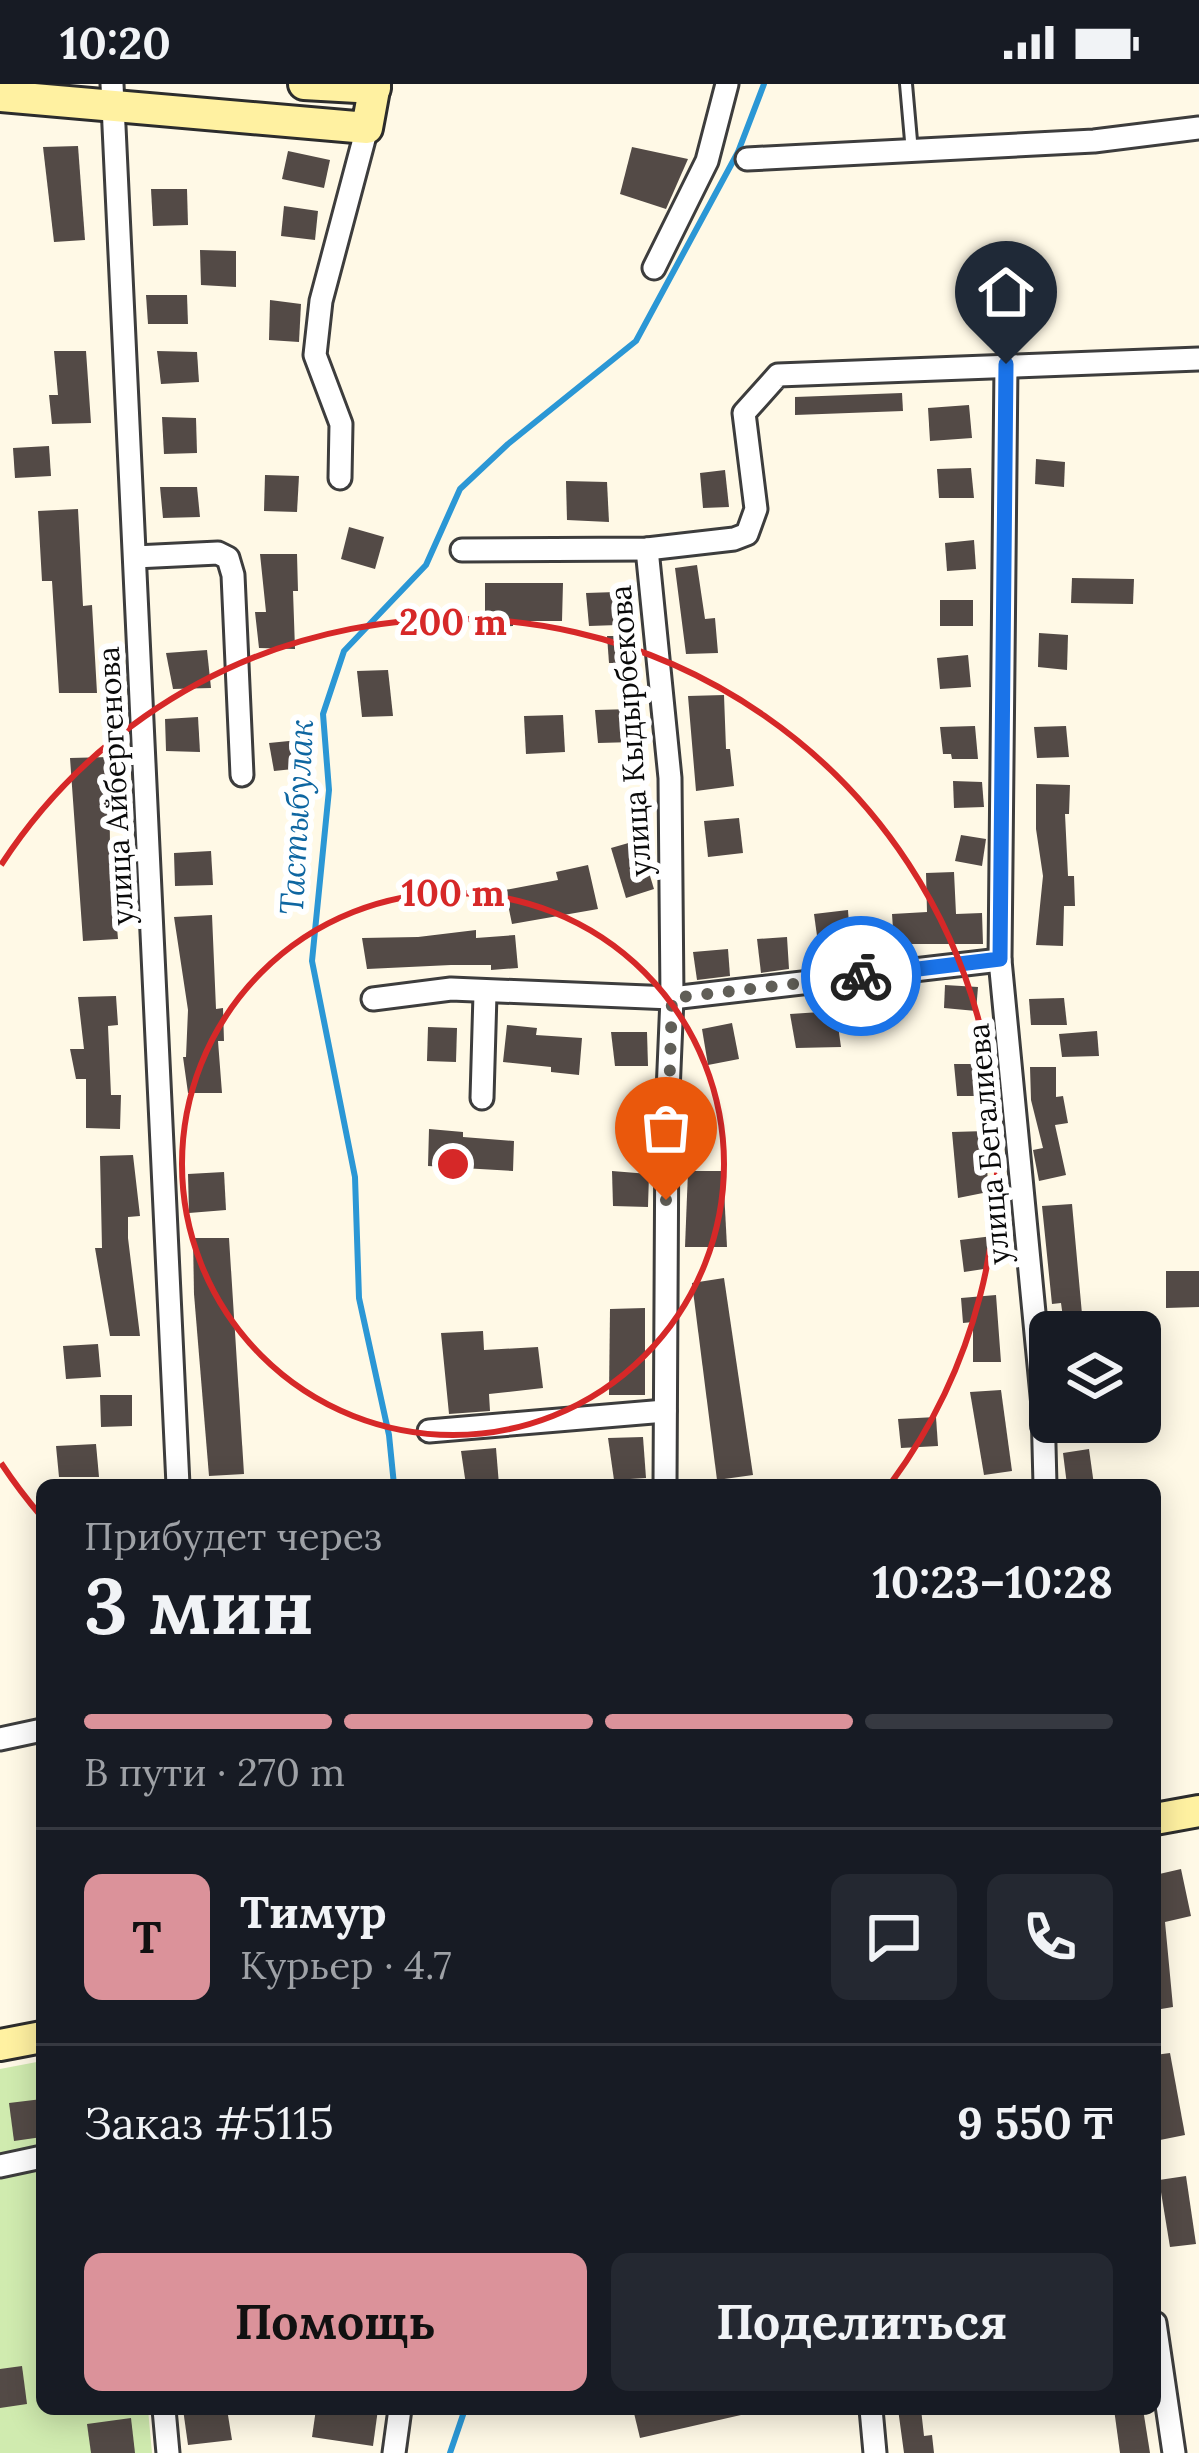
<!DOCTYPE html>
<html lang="ru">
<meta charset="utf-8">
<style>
:root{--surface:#171b24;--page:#242831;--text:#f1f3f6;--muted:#9ea1a6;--line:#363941;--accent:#db929a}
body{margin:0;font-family:Lora,serif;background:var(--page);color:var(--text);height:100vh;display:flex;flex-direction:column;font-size:45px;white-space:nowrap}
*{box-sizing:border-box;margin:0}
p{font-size:39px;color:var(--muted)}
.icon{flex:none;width:66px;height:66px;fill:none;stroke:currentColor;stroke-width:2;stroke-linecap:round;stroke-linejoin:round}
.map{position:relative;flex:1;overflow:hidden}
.sheet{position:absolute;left:36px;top:1395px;width:1125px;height:936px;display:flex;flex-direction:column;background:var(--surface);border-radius:18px;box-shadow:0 6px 30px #0003}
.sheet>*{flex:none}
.fabs{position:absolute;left:1029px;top:1227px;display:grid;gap:24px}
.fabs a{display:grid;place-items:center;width:132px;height:132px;border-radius:18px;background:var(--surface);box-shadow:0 6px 30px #0003;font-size:60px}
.pin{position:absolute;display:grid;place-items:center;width:102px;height:102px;color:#fff;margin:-123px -51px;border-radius:50% 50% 50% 0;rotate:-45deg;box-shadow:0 0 12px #0007}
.pin .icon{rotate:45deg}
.courier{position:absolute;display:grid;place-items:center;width:120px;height:120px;margin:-60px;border:9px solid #1a73e8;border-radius:50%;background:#fff;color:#222;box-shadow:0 3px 15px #0007}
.overview em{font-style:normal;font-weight:800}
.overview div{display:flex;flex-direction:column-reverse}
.overview{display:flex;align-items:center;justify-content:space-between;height:204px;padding:0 48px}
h1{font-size:78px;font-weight:800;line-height:90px}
.bar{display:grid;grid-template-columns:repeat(4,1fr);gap:18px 12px;align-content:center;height:144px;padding:0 48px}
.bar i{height:15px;border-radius:9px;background:var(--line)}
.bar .on{background:var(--accent)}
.bar p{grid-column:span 4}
.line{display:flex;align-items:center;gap:30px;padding:0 48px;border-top:3px solid var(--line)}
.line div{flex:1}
.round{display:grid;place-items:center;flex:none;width:126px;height:126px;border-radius:18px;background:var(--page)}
.cta{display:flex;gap:24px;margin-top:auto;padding:24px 48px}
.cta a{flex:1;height:138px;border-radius:18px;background:var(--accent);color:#111;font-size:48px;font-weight:800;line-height:138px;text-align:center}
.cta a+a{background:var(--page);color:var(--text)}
.status{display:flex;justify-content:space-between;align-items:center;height:84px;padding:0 60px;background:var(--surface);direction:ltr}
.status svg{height:33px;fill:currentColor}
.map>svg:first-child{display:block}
</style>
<div class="status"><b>10:20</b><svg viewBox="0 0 49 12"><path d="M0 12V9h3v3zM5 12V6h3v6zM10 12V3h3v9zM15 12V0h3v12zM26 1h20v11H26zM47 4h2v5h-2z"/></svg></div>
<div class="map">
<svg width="1199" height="2369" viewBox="0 0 1199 2369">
<rect width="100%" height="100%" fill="#fff9e6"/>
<!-- green -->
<g fill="#d0ebaf">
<path d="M42,1977V2062L0,2070V1985Z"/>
<path d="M42,2086V2325H148L152,2369H0V2094Z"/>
</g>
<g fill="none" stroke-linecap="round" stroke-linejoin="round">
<!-- stream -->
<g stroke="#2b97d5" stroke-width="6">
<path d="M394,1401L389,1351L359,1214L355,1093L312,877L329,706L323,630L344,567L426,481L460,405L508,360L636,257L738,68L764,0"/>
<path d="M450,2369L465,2325"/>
</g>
</g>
<!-- building -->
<g fill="#534a46">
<path d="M78,62L85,156L54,158L43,63Z"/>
<path d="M632,63L688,75L666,125L620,110Z"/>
<path d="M288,67L330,76L324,104L282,95Z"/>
<path d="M151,105H187L188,141L153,142Z"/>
<path d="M284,122L318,127L315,156L281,152Z"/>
<path d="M200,166L236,167V203L201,201Z"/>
<path d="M146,211H187L188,240H148Z"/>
<path d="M270,216L301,220L299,258L269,256Z"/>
<path d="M54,267H86L91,339L52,340L49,311H58Z"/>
<path d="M157,267L197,268L199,298L161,300Z"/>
<path d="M902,309L903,327L795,331V313Z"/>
<path d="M969,321L972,354L930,357L928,324Z"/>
<path d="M162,333L196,334L197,369L164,370Z"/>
<path d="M49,362L51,392L15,394L13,364Z"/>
<path d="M1036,375L1065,378L1064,403L1035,400Z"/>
<path d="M971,384L974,414H939L937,385Z"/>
<path d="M725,386L729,423L703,424L700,389Z"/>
<path d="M265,391L299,392L297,428L264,427Z"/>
<path d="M566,397L607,398L609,438L567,436Z"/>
<path d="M160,403H197L200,433L163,434Z"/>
<path d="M78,425L83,522L92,521L97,609H59L52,497H42L38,427Z"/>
<path d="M349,443L384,453L375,485L341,475Z"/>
<path d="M974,456L976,485L947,487L945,459Z"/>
<path d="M260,470H297L298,507H293L295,565L259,564L255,528H266Z"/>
<path d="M697,481L705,535L715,534L718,569L686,570L675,484Z"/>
<path d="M1072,494L1134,495L1133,520L1071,519Z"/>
<path d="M485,499H563L562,537H513V542L485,543Z"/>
<path d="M616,508L618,541L589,542L586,509Z"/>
<rect x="940" y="516" width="33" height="26"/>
<path d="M1039,549L1068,551L1067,586L1038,583Z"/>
<path d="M607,552H636L639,579H609Z"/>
<path d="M207,566L211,604L173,605L166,569Z"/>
<path d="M968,571L971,603L940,605L937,574Z"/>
<path d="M388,586L393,632L362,633L357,587Z"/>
<path d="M724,611L726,665H730L734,702L696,707L688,612Z"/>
<path d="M632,625L634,658L598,659L595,626Z"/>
<path d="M563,631L565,668L526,670L524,632Z"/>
<path d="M198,633L200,668L166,667L165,635Z"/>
<path d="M975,642L978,675H952L951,670H943L940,643Z"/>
<path d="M1066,642L1069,673L1037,674L1034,643Z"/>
<path d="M299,656L303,684L274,687L269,659Z"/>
<path d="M109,673L110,762L118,855L83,857L70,674Z"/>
<path d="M953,697L982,698L984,723L954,724Z"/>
<path d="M1036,700L1070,701L1069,730H1065L1068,792H1074L1075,822H1064L1063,862L1036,861L1043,792L1036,745Z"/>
<path d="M739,734L743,769L708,773L704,737Z"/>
<path d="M961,751L986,755L982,782L955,777Z"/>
<path d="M639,756L654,805L626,814L611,764Z"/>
<path d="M211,767L213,801L175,802L174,769Z"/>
<path d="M588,781L598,825L512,840L505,806L558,796L556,788Z"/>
<path d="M954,788L956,830L982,829L983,860H894L892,830L927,828L926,789Z"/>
<path d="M848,826L850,855L818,859L814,830Z"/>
<path d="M212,831L216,925L223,924L224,957H218L222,1009H188L183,973H186L188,926L174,833Z"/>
<path d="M476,846V854L515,851L518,884L491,886V881H451L367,885L362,854L418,853Z"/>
<path d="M787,853L789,885L761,889L757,855Z"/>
<path d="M728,865L730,892L697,896L693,868Z"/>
<path d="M945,901L978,903L976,927L944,924Z"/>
<path d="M116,912L118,941L108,942L111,1011H121L120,1045L86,1044V995H76L70,965H84L78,913Z"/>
<path d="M1064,914L1067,941H1031L1029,915Z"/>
<path d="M836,927L841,963L796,964L790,930Z"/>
<path d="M732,939L739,975L708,981L702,945Z"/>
<path d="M507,941L537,944L536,951L582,954L579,991L551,988V983L503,978Z"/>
<path d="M428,943L457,944L456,978L427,977Z"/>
<path d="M1097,947L1099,972L1062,973L1059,950Z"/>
<path d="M611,948H647L648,982H615Z"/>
<path d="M954,980H982L985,1012H957Z"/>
<path d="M1030,983H1056V1013L1063,1012L1068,1039L1055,1041L1066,1091L1039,1097L1033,1066L1043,1064L1031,1016Z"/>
<path d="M429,1045L463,1048V1053L514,1057L513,1087L428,1082Z"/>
<path d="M986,1047L988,1108L958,1114L952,1048Z"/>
<path d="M133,1071L140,1132L128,1133V1154L140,1252H110L95,1164H102L100,1072Z"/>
<path d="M612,1087L649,1090L648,1123L613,1122Z"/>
<path d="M688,1087H723L727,1163H685Z"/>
<path d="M224,1088L226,1126L189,1129L188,1090Z"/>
<path d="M1072,1120L1082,1230L1095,1229L1098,1248H1065L1061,1219L1052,1220L1042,1122Z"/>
<path d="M993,1152L997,1183L964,1188L960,1156Z"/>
<path d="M193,1154H229L244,1390L209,1392L194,1210Z"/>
<path d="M1166,1187H1199V1223L1166,1224Z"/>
<path d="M724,1194L753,1391L717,1396L692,1199Z"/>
<path d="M996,1211L1001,1278H973V1238L963,1239L961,1214Z"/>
<path d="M645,1224V1311H609L610,1225Z"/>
<path d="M483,1247L484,1266L538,1263L543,1304L489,1310L490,1327L449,1330L441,1249Z"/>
<path d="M98,1260L101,1293L66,1295L63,1262Z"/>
<path d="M1001,1306L1012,1387L984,1391L970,1308Z"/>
<path d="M100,1311H132V1342L101,1343Z"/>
<path d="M936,1333L938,1362L901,1364L898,1335Z"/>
<path d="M643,1353L646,1394L614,1396L608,1354Z"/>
<path d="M96,1360L99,1393H59L56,1362Z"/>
<path d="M496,1364L499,1401H466L461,1367Z"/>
<path d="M1089,1365L1094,1401H1067L1063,1369Z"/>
<path d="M1181,1785L1191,1832L1165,1838L1173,1923L1155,1926V1791Z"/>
<path d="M1170,1969L1185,2051L1155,2057V1971Z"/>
<path d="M42,2015V2053L14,2057L9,2019Z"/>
<path d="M1186,2092L1196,2160L1170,2163L1159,2096Z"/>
<path d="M22,2282L27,2320L0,2324V2285Z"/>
<path d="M183,2325H227L232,2356L188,2361Z"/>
<path d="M316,2325H378L373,2362L312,2353Z"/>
<path d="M633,2325H741V2331L640,2354Z"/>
<path d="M898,2325H921L924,2352L932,2351L934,2369H904Z"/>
<path d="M1114,2325H1143L1150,2369H1120Z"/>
<path d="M131,2334L135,2369H91L87,2340Z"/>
</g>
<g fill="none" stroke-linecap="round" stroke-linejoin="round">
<!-- lane casing -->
<g stroke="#3d3d3d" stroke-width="16">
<path id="lane" d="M906,0L912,68"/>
</g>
<!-- street casing -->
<g stroke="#3d3d3d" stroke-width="27">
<g id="street">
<path d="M112,0L178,1401"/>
<path d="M747,75L1094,57L1199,44"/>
<path d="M654,184L707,77L727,0"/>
<path d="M1006,280L1000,876L1043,1322L1045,1401"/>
<path d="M340,394L341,340L315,271L321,217L367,44"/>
<path d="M647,465L670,694L672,914L667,1032L665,1401"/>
<path d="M462,466L647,465L734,455L747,450L756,425L744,329L778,291L1199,275"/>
<path d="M135,473L218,469L228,474L233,491L242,691"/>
<path d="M373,915L451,905L672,914L1000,876"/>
<path d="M482,1014L485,910"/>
<path d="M429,1347L665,1327"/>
<path d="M0,1655L42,1646"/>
<path d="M0,2082L42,2073"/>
<path d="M1155,2239L1174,2369"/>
<path d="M164,2325L168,2369"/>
<path d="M871,2325L875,2369"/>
<path d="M394,2369L400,2325"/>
</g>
</g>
<!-- secondary casing -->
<g stroke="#2c2c2c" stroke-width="36">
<g id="secondary">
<path d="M304,0L375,4"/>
<path d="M0,12L367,44L375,0"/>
<path d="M1155,1735L1199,1727"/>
<path d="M0,1961L42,1953"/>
</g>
</g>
<!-- lane -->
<use href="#lane" stroke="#fff" stroke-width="10"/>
<!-- street -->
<use href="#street" stroke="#fff" stroke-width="21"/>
<!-- secondary -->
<use href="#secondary" stroke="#fff1a1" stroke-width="30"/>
</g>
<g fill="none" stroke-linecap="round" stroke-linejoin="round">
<!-- done -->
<path stroke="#605e57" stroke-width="12" stroke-dasharray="0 21.6" d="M666,1116L672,914L861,892"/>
<!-- route -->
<path stroke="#1a73e8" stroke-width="15" d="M861,892L1000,875L1006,280"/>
</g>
<!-- distance rings -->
<g fill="none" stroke="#d62828" stroke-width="6">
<circle cx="453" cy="1080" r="271"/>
<path d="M41 1432A542 542 0 0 1 1 1379M1 781A542 542 0 1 1 891 1399"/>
</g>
<g text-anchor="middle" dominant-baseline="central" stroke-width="12" stroke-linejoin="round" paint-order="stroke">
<!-- street labels -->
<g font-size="30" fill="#0a0a0a" stroke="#fff">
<text transform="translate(630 647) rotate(-94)">улица Кыдырбекова</text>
<text transform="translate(115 702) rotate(-93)">улица Айбергенова</text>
<text transform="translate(988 1060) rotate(-95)">улица Бегалиева</text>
</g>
<!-- water labels -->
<g font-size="33" font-style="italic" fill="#0e66a1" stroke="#fff">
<text transform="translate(296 733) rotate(-87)">Тастыбулак</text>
</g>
</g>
<circle cx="453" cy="1080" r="18" fill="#d62828" stroke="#fff" stroke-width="6"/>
<g font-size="36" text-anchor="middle" font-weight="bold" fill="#d62828" stroke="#fff" stroke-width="12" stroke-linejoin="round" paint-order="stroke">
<text x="453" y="551">200 m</text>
<text x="453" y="822">100 m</text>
</g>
</svg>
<div class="fabs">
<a><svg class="icon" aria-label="layers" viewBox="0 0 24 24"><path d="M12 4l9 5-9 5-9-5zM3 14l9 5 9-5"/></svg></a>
</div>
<div class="pin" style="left:666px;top:1116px;background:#ea580c"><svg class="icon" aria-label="bag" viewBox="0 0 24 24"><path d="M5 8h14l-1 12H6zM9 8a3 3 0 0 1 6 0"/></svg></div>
<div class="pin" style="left:1006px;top:280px;background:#1f2937"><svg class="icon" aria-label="home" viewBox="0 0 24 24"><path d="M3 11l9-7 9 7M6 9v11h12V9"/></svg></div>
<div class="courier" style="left:861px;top:892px"><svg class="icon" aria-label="bike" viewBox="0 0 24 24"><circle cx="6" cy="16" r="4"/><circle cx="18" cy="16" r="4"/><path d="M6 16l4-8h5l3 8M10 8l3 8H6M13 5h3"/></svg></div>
<section class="sheet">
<div class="overview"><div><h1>3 мин</h1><p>Прибудет через</p></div><em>10:23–10:28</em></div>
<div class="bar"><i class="on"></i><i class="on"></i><i class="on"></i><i></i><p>В пути · 270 m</p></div>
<div class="line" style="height:216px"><b class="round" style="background:var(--accent);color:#111">Т</b><div><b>Тимур</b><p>Курьер · 4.7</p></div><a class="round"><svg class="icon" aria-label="chat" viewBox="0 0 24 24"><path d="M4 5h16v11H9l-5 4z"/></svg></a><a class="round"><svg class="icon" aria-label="phone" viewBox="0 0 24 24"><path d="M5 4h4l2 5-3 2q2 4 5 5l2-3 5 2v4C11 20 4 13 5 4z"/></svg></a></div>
<div class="line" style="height:156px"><div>Заказ #5115</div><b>9 550 ₸</b></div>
<div class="cta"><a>Помощь</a><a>Поделиться</a></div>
</section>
</div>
